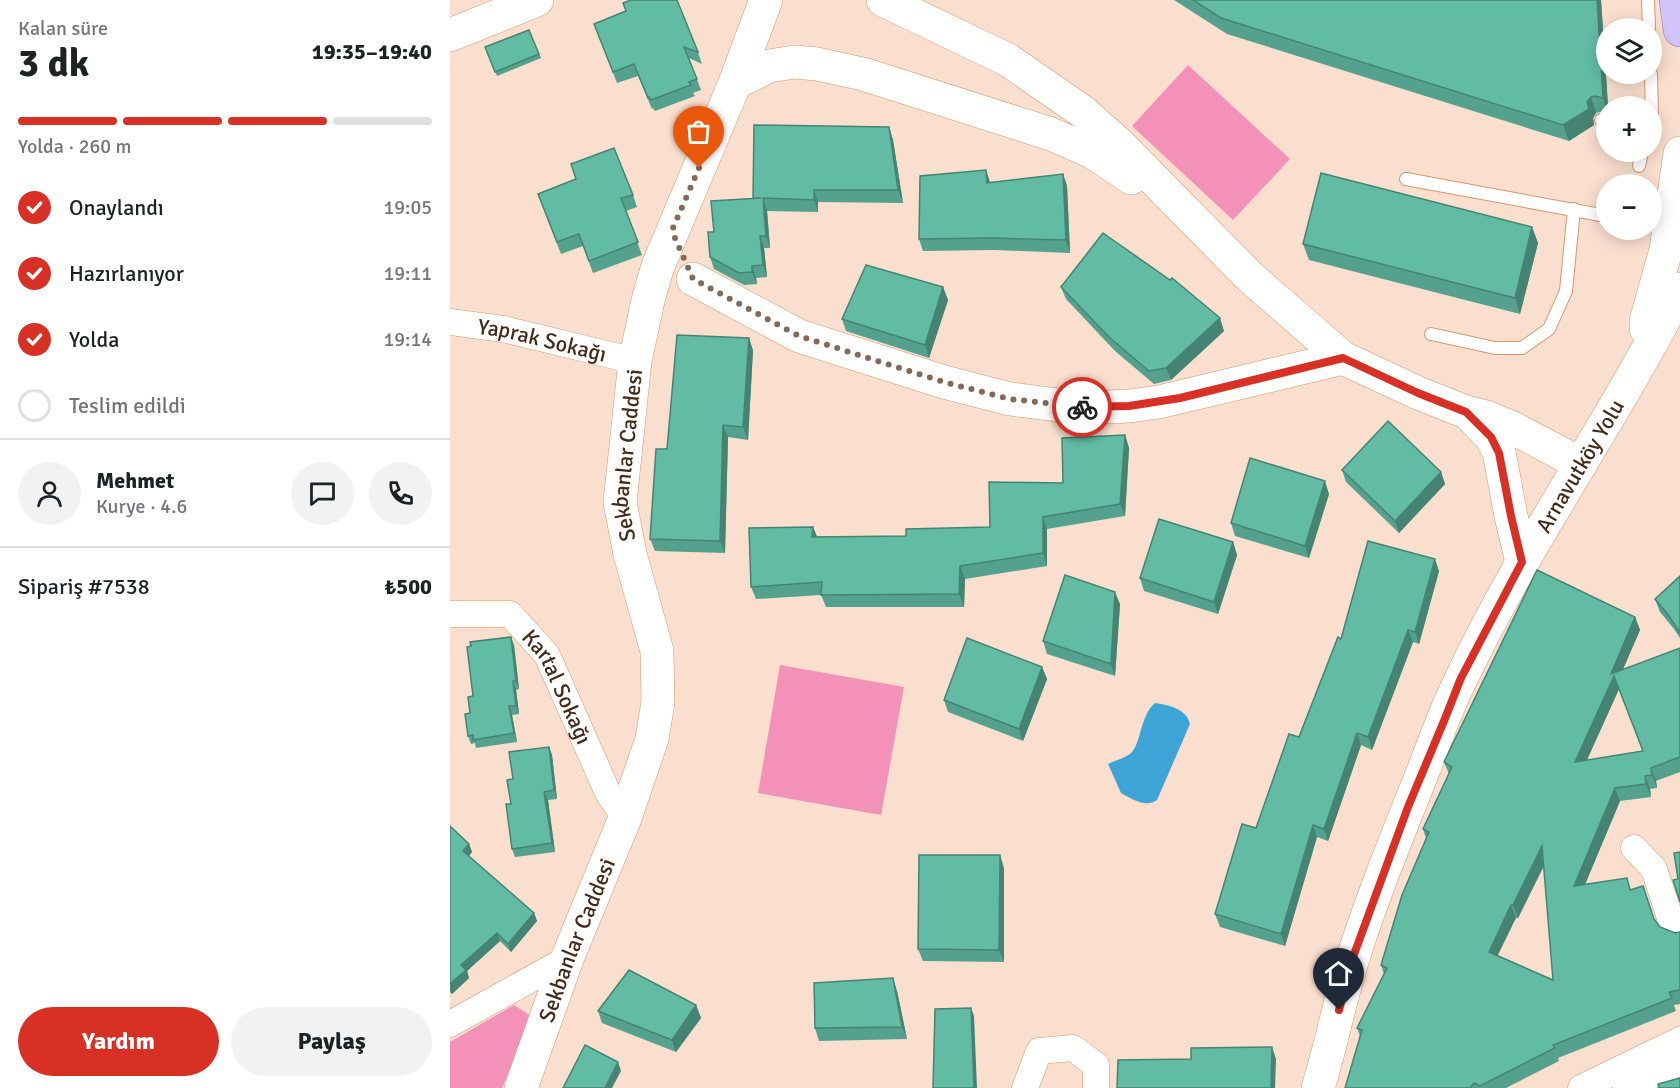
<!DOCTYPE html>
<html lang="tr">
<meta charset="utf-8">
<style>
:root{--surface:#fff;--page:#f2f2f2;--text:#202124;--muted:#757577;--line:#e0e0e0;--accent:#d93025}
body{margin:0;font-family:Signika,sans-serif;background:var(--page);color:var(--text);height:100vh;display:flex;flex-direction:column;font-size:22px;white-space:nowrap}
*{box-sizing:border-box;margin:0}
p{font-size:20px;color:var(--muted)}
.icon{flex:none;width:33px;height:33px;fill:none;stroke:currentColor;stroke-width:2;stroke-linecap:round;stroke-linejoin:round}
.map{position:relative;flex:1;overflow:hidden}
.panel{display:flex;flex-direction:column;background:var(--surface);width:450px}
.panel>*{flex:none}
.controls{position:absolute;left:1146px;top:18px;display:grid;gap:12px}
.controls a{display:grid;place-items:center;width:66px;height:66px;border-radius:50%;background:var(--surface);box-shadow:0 3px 15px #0003;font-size:30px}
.pin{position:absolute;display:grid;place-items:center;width:51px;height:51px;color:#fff;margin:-62px -26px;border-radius:50% 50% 50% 0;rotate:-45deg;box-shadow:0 0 6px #0007}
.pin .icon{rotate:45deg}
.courier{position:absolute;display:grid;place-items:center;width:60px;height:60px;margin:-30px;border:4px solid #d93025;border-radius:50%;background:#fff;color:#222;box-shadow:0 2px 8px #0007}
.overview em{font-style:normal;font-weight:800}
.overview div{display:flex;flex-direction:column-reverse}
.overview{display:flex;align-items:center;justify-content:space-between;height:102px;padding:0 18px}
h1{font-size:39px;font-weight:800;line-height:45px}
.bar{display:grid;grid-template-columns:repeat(4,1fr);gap:9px 6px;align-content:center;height:72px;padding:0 18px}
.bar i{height:8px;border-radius:4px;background:var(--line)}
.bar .on{background:var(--accent)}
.bar p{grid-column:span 4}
.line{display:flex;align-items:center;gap:15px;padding:0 18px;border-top:2px solid var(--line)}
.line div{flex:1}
.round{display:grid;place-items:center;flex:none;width:63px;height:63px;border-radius:32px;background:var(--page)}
ol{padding:0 18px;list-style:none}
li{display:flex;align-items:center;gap:18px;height:66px}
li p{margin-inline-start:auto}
li .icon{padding:6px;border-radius:50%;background:var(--accent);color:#fff;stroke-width:4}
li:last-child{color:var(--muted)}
li i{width:33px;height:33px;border:3px solid var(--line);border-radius:50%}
.cta{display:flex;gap:12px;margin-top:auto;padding:12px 18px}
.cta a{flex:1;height:69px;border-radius:36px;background:var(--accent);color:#fff;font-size:24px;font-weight:800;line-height:69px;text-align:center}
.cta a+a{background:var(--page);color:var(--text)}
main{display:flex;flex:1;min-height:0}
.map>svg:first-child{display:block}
</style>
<main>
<section class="panel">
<div class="overview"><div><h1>3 dk</h1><p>Kalan süre</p></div><em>19:35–19:40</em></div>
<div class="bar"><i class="on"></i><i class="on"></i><i class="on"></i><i></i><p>Yolda · 260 m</p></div>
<ol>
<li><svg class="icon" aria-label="check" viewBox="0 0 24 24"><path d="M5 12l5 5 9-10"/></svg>Onaylandı<p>19:05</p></li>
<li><svg class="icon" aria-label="check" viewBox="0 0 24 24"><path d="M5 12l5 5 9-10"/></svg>Hazırlanıyor<p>19:11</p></li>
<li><svg class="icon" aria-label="check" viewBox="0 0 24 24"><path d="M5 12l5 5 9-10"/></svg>Yolda<p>19:14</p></li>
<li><i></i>Teslim edildi</li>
</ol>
<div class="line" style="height:108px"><a class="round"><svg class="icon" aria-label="person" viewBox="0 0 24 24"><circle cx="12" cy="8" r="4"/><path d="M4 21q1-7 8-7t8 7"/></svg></a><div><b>Mehmet</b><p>Kurye · 4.6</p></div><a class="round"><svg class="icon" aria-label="chat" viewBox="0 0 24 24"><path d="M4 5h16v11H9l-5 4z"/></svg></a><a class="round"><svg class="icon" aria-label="phone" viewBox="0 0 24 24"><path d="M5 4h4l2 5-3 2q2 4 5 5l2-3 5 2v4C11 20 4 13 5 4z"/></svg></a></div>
<div class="line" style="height:78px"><div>Sipariş #7538</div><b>₺500</b></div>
<div class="cta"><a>Yardım</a><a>Paylaş</a></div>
</section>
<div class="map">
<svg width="1230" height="1088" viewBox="0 0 1230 1088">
<rect width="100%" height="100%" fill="#fadfce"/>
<!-- green -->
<g fill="#f491b9">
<path d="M738,65L840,159L783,220L682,126Z"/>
<path d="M330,665L454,687L431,815L308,793Z"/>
<path d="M64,1005L82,1017L52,1088H0V1042Z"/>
</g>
<!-- water -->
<path fill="#3da4d7" d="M705,703C719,705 737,709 740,724L707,800C695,808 682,799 671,793L658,764C664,761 674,758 680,754C692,744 689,717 705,703Z"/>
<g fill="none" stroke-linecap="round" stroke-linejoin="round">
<!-- service casing -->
<g stroke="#d5976d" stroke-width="14">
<g id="service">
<path d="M1198,0L1199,28"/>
<path d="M1201,74L1202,117"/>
<path d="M1151,120L1156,122"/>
<path d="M1189,166L1192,152"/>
<path d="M956,179L1156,216"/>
<path d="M981,334L1045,348H1072L1099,329L1116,291L1124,209"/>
</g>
</g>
<!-- minor casing -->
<g stroke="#d5976d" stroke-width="27">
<g id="minor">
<path id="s1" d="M0,322L53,329L185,361"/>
<path id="s2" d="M0,614H60L97,655L158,793L175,818"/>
<path d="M1184,848L1204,869L1223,927L1230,931"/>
<path d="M0,1024L117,959"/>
<path d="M575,1088L589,1051L623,1048L646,1065V1088"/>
<path d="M1131,1088L1230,1040"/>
<path d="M1176,1088L1230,1062"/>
</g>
</g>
<!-- secondary casing -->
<g stroke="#d5976d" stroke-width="34">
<g id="secondary">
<path d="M433,0L558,60L633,112L669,144L800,277L893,358L968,393L1016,412L1036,417L1063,428L1131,464"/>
<path d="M0,35L87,0"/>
<path d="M285,83L319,66L345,62L367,64L413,74L601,134L644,153L681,178"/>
<path d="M243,279L349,336L494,382L560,399L608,405L639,408L679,406L709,402L893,358"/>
<path d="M1196,329V321L1216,250L1230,153"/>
<path d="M1018,413L1041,437L1049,452L1061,516L1072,562"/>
<path id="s3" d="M71,1088L117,959L175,818L202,739L208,702L207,651L180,554L170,502L185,361L199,296L208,266L285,83L316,0"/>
<path id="s4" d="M868,1088C881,1046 889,1003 902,961C922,897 949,832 974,769C986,738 997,706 1012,677C1076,542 1163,421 1230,289"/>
</g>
</g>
<!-- primary casing -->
<g stroke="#8c76a6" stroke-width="34">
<path id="primary" d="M1226,0L1230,30"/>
</g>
<!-- service -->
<use href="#service" stroke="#fff" stroke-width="12"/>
<!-- minor -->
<use href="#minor" stroke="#fff" stroke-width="26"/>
<!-- secondary -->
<use href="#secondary" stroke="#fff" stroke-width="33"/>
<!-- primary -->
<use href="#primary" stroke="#d1c5f7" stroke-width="33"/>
</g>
<!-- wall -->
<g fill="#54a28d" fill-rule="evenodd">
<path d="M724,0H1151L1158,106H1156V114L1150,112L1146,113L1143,118L1144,125L1119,141L777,34Z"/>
<path d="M176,11L248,52L252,64L239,58L251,90L243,93L245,96L205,111L203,108L202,109L188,76L167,83L144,24Z"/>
<path d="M79,30L91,58L47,76L35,47Z"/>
<path d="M439,127L443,140L453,203L368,202V212L317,211L320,248H314L317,277L306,278L307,284L294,285L264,269L260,257L264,232L303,199Z"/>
<path d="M613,174L617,186L620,253L545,250L473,251L469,239L540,182Z"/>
<path d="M88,194L183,195L187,207L176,211L192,255L143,273L133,246L111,254Z"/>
<path d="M1082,227L1088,243L1070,314L859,260L853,244Z"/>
<path d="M493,287L498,300L479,358L396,331L392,319Z"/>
<path d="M611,287L774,331L721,380L704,384L665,351L616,299Z"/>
<path d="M303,350L298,440L278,437L275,553L205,551L200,539L217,449Z"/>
<path d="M675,435L679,448L675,516L597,529V566L515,579L514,607H376L371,595L306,599L301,587L363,527L367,537L456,536L540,527L613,483Z"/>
<path d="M892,470L991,472L995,484L949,533L896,482Z"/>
<path d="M879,494L859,558L785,536L781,523Z"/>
<path d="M783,542L787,555L768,614L694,591L690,578Z"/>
<path d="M989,571L969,644L963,642L922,750L911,745L878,841L867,837L835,946L770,927L765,914L849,737L891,639Z"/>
<path d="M1230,576V638L1224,629L1210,612L1205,599Z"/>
<path d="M670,604L665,676L597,654L593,641Z"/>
<path d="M1185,617L1190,630L1173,669L1230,648V772L1206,781L1207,788L1200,789L1201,797L1170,801L1135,884L1181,889L1210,927L1225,933L1230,932V1004L1224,1005L1226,1011L1108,1058L1109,1061L1056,1088H895L910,1036L907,1028L934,974L931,965L976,838L973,829L999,774L994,762ZM1169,689L1193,751L1137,760ZM1094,866L1103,980L1047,956L1063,922L1066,918H1068Z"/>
<path d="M64,645L69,689L66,690L69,714L62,715L67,742L26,748L25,743L21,744L18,736L20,713L23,696Z"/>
<path d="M592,667L597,679L573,741L498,712L494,700Z"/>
<path d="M99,747L102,755L107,799L98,800L105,852L65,857L62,849L63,779Z"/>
<path d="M0,826L19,844L22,852L19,856L84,913L87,921L61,952L50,941L17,971L19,978L2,994L0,992Z"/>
<path d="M554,868V962L473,961L468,949Z"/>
<path d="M447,991L457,1039L369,1041L365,1028Z"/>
<path d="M246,1005L251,1018L226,1052L152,1023L148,1011Z"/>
</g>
<!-- shaded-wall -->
<g fill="#458473">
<path d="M1147,0H1151L1158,106H1156V109L1153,98Z"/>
<path d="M1141,97L1146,113L1143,118L1144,125L1119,141L1113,125Z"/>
<path d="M439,127L443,140L453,203L448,190Z"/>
<path d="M536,170L540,182L537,183Z"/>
<path d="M613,174L617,186L620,253L616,240Z"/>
<path d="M364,190L368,202V212L364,200Z"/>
<path d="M313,198L317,211L320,248L316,236Z"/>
<path d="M1082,227L1088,243L1070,314L1065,298Z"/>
<path d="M310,236L314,248L317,277L313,265Z"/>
<path d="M302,266L306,278L307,284L302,272Z"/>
<path d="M493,287L498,300L479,358L475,345Z"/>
<path d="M770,318L774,331L721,380L716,368Z"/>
<path d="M299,338L303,350L298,440L293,427Z"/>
<path d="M273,425L278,437L275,553L270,541Z"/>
<path d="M675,435L679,448L675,516L670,504Z"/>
<path d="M991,472L995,484L949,533L945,521Z"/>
<path d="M875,481L879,494L859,558L855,546Z"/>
<path d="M593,517L597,529V566L593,553Z"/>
<path d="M363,527L368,539L362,537Z"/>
<path d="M783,542L787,555L768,614L764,602Z"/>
<path d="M985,559L989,571L969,644L965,632Z"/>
<path d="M510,566L515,579L514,607L509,594Z"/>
<path d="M665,592L670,604L665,676L661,664Z"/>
<path d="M1185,617L1190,630L1167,683L1169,689L1130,775L1125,762L1161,674Z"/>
<path d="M958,630L963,642L922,750L918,737Z"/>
<path d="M61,637L64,645L69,689L66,681Z"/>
<path d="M592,667L597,679L573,741L569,729Z"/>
<path d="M63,681L66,690L69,714L66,706Z"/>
<path d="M59,706L62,715L67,742L64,733Z"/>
<path d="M907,733L911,745L878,841L874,829Z"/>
<path d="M99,747L102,755L107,799L104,790Z"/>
<path d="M1201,768L1206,781L1207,788L1202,775Z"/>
<path d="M1195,776L1200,789L1201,797L1196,784Z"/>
<path d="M1165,788L1170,801L1129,899L1124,886Z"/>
<path d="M94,792L98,800L105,852L102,843Z"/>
<path d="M863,825L867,837L835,946L831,934Z"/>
<path d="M19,844L22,852L16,860L13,851Z"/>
<path d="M1092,846L1097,859L1068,918L1063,905Z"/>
<path d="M550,855L554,868V962L549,950Z"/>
<path d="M1061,905L1066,918L1043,965L1039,952Z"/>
<path d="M84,913L87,921L61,952L58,944Z"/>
<path d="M47,933L50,941L17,971L19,978L2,994L0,990V984L11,965Z"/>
<path d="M443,978L447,991L457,1039L452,1027Z"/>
<path d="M246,1005L251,1018L226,1052L222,1040Z"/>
<path d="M521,1008L524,1016L527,1088H524Z"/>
<path d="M822,1047L826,1059L825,1088H821Z"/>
<path d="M168,1062L171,1071L162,1088H155Z"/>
</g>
<!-- building -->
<g fill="#62bca4" stroke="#458473" stroke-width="1.5" fill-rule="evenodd">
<path d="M181,0H227L248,52L234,47L247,79L239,82L241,85L201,100L199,97L198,98L184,64L163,72L144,24L176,11L173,3Z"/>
<path d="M743,0H1147L1153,98L1145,96L1141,97L1137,102L1139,109L1113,125L771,18Z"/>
<path d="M79,30L89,54L45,72L35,47Z"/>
<path d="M304,125L439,127L448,190H364V200L313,198L316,236H310L313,265L302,266V272L289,273L260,257L258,232H264L261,201L311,198H303Z"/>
<path d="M164,148L183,195L171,198L188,242L139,261L129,234L107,242L88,194L126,179L121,164Z"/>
<path d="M536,170L537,183L613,174L616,240L541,238L469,239L470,176Z"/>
<path d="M871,173L1082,227L1065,298L853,244Z"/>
<path d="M653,233L720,280L722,278L770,318L716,368L699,371L660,338L611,287Z"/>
<path d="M416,265L493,287L475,345L392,319Z"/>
<path d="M227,335L299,338L293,427L273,425L270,541L200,539L206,449H217Z"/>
<path d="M938,421L991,472L945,521L892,470Z"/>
<path d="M675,435L670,504L593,517V553L510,566L509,594L371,595L372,582L301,587L299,528L363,527L362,537L456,536V529L540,527L539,482L613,483L612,438Z"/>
<path d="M800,458L875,481L855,546L781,523Z"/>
<path d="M709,519L783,542L764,602L690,578Z"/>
<path d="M918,541L985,559L965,632L958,630L918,737L907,733L874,829L863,825L831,934L765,914L792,824L806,828L839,734L849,737L888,637L891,639Z"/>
<path d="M1087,570L1185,617L1161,674L1230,648V757L1201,768L1202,775L1195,776L1196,784L1165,788L1124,886L1177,878L1180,890L1193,886L1204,919L1210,927L1225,933L1230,932V990L1219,992L1222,998L1103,1045L1105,1048L1030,1086L1024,1083L1020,1088H895L912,1030L907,1028L937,968L931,965L952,895L979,832L973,829L1002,767L994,762ZM1164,676L1193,751L1125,762ZM1092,846L1103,980L1039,952L1059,909L1061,905H1063Z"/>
<path d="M615,575L665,592L661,664L593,641Z"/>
<path d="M1230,576V633L1219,616L1205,599Z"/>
<path d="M61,637L66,681H63L66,706H59L64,733L23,740V735L18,736L15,714L20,713L18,697L23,696L17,647L21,646L20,642Z"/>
<path d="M517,638L592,667L569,729L494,700Z"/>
<path d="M99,747L104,790L94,792L102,843L62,849L56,804H61L57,780L63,779L59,752Z"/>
<path d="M0,826L19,844L13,851L84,913L58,944L47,933L11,965L16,970L0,984Z"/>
<path d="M1230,852V902L1223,880L1228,879L1224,853Z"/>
<path d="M469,855H550L549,950L468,949Z"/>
<path d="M179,970L246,1005L222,1040L148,1011Z"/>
<path d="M443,978L452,1027L365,1028L364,983Z"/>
<path d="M521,1008L524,1088H483L485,1009Z"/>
<path d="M135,1045L168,1062L155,1088H113Z"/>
<path d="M822,1047L821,1088H667L668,1060L741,1059V1048Z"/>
<path d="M1230,1078V1088H1209L1208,1084Z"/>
</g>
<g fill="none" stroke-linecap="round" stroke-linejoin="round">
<!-- done -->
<path stroke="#836958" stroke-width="6" stroke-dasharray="0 10.8" d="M249,168L223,228L225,238L243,279L349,336L494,382L560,399L632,407"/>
<!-- route -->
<path stroke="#d93025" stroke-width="8" d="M632,407L679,406L730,398L893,358L968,393L1016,412L1041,437L1049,453L1061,516L1072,562L1011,678L994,721L958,807L902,960L889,1010"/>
</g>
<g text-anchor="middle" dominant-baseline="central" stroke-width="4.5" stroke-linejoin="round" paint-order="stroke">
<!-- street labels -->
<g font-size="22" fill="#432a19" stroke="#fdf0e7">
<text stroke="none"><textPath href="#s1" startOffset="94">Yaprak Sokağı</textPath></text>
<text stroke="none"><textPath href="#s3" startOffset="662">Sekbanlar Caddesi</textPath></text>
<text stroke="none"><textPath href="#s4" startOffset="678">Arnavutköy Yolu</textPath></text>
<text stroke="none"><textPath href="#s2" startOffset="148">Kartal Sokağı</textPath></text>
<text stroke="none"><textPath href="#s3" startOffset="158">Sekbanlar Caddesi</textPath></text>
</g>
</g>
</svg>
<div class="controls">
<a><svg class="icon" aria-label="layers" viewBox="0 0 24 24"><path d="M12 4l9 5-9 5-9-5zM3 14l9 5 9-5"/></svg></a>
<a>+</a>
<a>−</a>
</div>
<div class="pin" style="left:249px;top:168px;background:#ea580c"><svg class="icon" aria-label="bag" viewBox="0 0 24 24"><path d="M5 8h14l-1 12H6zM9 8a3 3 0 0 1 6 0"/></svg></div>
<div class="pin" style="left:889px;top:1010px;background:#1f2937"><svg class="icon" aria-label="home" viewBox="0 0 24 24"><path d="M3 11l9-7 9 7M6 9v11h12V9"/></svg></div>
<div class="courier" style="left:632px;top:407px"><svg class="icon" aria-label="bike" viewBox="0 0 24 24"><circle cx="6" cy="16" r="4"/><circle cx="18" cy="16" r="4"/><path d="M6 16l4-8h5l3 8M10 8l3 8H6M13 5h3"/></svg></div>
</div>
</main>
